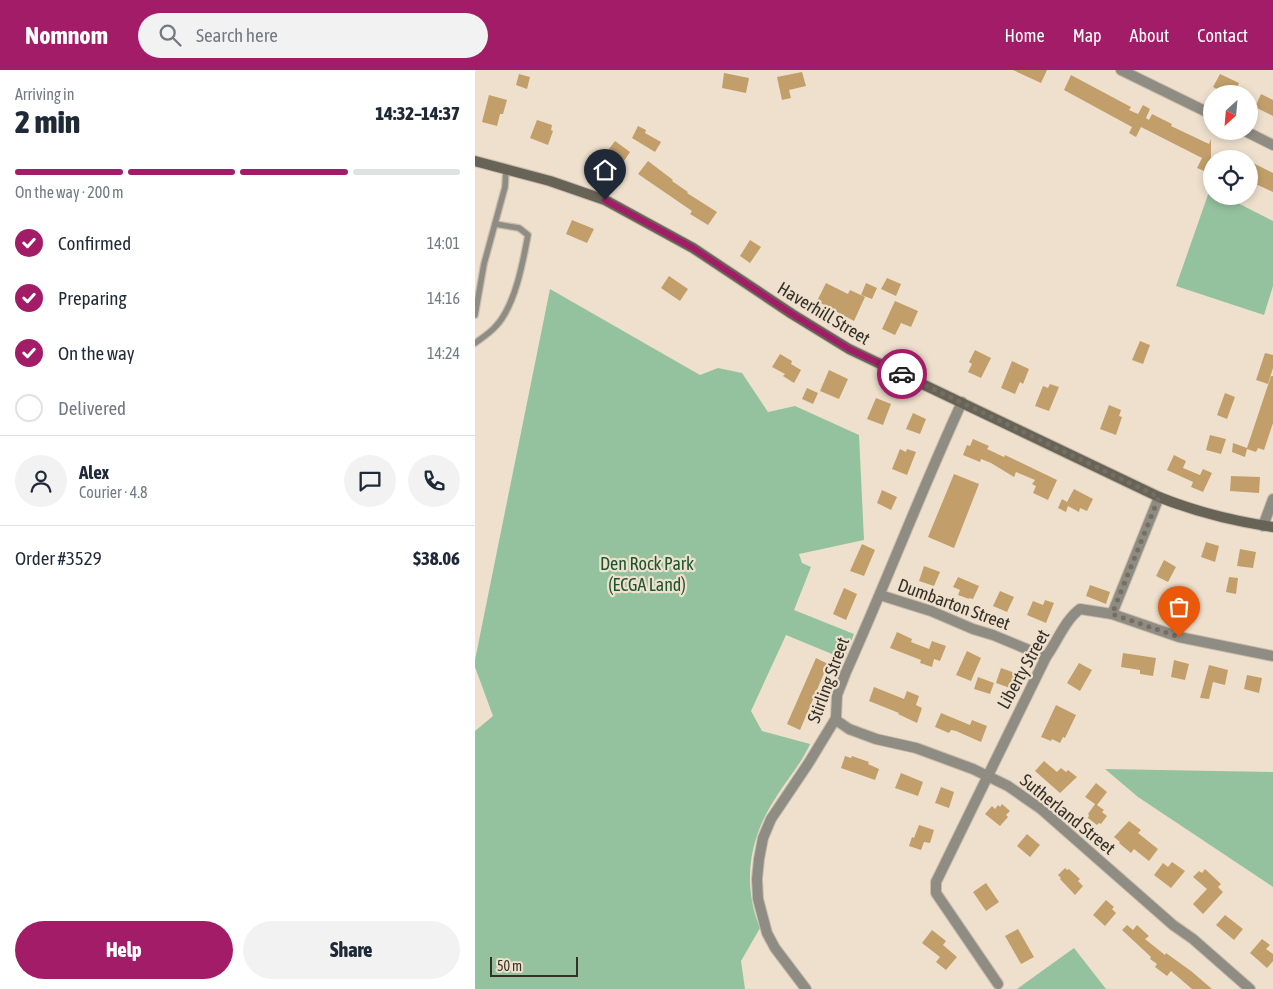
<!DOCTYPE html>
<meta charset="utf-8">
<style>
:root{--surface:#fff;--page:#f2f2f3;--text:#1f2937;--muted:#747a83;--line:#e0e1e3;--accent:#a31c68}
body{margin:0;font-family:"Asap Condensed",sans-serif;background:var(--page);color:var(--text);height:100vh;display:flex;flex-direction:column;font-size:19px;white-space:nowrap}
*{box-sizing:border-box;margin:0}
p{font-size:16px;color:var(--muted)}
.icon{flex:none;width:28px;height:28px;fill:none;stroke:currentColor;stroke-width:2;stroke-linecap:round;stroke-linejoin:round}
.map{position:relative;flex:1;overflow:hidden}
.details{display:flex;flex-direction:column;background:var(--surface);width:475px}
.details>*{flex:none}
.needle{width:32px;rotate:206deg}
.fabs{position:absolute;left:728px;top:15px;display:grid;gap:10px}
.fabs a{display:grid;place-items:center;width:55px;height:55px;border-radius:50%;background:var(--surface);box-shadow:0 2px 8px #0003;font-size:25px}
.scale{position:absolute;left:15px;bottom:12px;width:88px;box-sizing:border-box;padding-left:5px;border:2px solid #353028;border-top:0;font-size:14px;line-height:18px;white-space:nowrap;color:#353028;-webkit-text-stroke:4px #eee0cd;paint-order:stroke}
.pin{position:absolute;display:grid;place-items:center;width:42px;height:42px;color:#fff;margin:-51px -21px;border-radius:50% 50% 50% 0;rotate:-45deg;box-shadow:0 0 5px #0007}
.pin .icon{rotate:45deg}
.courier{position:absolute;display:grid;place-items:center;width:50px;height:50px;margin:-25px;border:4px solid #a31c68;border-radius:50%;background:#fff;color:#222;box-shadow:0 1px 6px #0007}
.summary em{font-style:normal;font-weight:800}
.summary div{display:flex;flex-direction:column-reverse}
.summary{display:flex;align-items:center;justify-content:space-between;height:85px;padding:0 15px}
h1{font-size:32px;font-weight:800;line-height:38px}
.bar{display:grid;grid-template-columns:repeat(4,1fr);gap:8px 5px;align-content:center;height:60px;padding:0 15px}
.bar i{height:6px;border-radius:4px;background:var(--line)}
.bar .current{background:var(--accent)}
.bar p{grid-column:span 4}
.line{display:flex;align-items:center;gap:12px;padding:0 15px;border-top:1px solid var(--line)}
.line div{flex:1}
.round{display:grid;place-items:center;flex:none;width:52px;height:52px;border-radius:26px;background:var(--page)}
ol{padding:0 15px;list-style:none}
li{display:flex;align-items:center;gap:15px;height:55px}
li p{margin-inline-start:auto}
li .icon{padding:5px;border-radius:50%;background:var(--accent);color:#fff;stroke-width:4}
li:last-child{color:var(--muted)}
li i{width:28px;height:28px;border:2px solid var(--line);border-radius:50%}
.cta{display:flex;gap:10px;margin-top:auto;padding:10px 15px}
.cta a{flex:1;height:58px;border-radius:30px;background:var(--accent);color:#fff;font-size:20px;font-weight:800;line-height:58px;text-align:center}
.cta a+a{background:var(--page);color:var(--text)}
header{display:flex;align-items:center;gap:30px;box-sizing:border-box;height:70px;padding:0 25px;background:var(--accent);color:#fff}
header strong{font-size:24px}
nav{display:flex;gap:28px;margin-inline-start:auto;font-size:18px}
.search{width:350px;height:45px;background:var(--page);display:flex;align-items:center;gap:12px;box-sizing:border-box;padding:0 18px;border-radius:28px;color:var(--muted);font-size:19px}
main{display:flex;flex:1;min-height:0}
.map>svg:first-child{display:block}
</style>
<header>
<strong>Nomnom</strong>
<div class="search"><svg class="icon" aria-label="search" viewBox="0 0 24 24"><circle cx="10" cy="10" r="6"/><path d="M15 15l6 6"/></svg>Search here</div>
<nav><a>Home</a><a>Map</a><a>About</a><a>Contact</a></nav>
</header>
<main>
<section class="details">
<div class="summary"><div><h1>2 min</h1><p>Arriving in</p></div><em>14:32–14:37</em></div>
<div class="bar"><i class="current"></i><i class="current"></i><i class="current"></i><i></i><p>On the way · 200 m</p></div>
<ol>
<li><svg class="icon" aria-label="check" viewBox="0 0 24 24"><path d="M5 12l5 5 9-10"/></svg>Confirmed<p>14:01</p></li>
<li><svg class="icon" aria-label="check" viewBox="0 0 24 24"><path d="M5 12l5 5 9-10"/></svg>Preparing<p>14:16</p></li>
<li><svg class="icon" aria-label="check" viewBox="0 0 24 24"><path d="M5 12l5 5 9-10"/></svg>On the way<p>14:24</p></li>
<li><i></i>Delivered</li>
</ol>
<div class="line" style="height:90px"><a class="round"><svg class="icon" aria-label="person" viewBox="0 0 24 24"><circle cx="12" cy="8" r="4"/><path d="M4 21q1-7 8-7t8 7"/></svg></a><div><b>Alex</b><p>Courier · 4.8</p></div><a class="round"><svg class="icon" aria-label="chat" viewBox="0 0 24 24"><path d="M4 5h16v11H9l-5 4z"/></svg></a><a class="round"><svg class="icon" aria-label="phone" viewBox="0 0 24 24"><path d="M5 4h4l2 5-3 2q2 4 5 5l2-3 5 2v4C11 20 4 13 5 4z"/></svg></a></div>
<div class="line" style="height:65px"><div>Order #3529</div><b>$38.06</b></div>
<div class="cta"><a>Help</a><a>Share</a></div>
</section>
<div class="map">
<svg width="798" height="919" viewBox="0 0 798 919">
<rect width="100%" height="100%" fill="#eee0cd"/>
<!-- green -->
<g fill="#95c29e">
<path d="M735,119L736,120V126H749L798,151V216L789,245L701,216Z"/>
<path d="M75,219L225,305L243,298L267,303L293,342L320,336L384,365L389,470L324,484L327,493L336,497L319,540L379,564L369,589L311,565L276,641L287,661L335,674C325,696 312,709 300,729C274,768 267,815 285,858L266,891L270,919H0V661L18,646L0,597V590Z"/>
<path d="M630,699L798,702V817L663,727Z"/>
<path d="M599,878L631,919H542Z"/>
</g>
<!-- building -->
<g fill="#c29f6a">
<path d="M538,0H572L566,13Z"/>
<path d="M327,2L331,16L314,20L316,28L307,30L302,7Z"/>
<path d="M249,3L274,8L271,23L247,18Z"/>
<path d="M44,4L55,7L52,19L41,15Z"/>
<path d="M745,4L764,13L759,24H752L738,17Z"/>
<path d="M596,5L656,37L654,40L663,44L668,35L675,39L671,48L674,50L677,44L697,54L696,56L734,74L736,69V104L722,98L727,88L666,57L661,67L654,63L657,57L589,20Z"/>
<path d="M786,24L798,30V46L780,37Z"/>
<path d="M14,25L32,30L28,44H25L22,56L7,52Z"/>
<path d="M62,50L77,55L76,60L78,61L73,75L55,68Z"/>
<path d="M163,56L171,60L170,63L186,72L180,82L157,68Z"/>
<path d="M140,71L155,82L147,94L131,83Z"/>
<path d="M173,91L198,110L197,111L213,122L212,123L242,142L233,155L215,144L217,141L163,104Z"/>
<path d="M774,91L798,103V122L774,111Z"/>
<path d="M97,150L119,159L112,173L91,164Z"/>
<path d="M275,170L286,177L275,193L265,186Z"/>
<path d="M194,206L213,219L205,231L186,218Z"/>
<path d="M412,208L426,214L421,226L406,219Z"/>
<path d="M351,213L373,224L375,220L390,227L379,251L342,231Z"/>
<path d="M391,213L402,218L397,229L386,225Z"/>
<path d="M420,231L443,241L436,257L426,253L420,265L407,259Z"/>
<path d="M665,271L675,275L668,294L657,290Z"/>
<path d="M500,280L516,288L506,308L493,302L497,294L494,292Z"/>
<path d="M790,283L798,285V298L793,314L781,310Z"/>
<path d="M305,284L317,291L316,294L326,300L319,313L308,306L310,304L297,297Z"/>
<path d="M537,291L554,299L548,314L545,312L540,324L526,318Z"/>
<path d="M354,300L373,309L364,329L345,321Z"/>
<path d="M796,306H798V353L789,380L783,378L781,382L772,379L770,387L757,382L758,373L772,378Z"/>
<path d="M575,314L584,317L574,341L560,336L568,316L573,318Z"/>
<path d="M332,318L343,323L338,334L327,329Z"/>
<path d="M750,323L760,327L752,349L742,345Z"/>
<path d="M401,328L416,334L408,355L392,349Z"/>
<path d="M634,335L646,340L644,346L647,347L641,365L625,359Z"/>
<path d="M438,343L451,349L445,364L431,359Z"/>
<path d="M735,365L751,369L746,384L731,380Z"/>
<path d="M498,369L514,376L512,379L529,387L530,385L582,410L573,430L558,423L561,416L557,414L560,410L541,402L539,407L516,393L506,389L505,392L488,385L492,375L495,376Z"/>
<path d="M425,379L431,382L432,379L441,382L432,405L417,399Z"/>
<path d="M699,385L711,391L708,398L725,405L728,399L737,403L728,422L716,417L718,412L692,400Z"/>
<path d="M479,404L504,414L479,478L453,467Z"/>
<path d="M756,406L785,407L784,423L755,421Z"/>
<path d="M599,419L618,429L612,441L605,438L604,442L593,436L591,442L583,438L587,429L592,432Z"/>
<path d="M407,420L422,427L416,440L402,433Z"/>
<path d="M731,472L744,476L740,492L726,487Z"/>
<path d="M387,474L400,480L389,506L375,501Z"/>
<path d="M765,479L781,482L778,498L762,496Z"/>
<path d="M689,490L701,497L693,512L681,506Z"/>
<path d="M449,496L465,502L459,516L444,511Z"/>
<path d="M483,507L504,516L498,529L494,528V529L483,525L485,520L478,517Z"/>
<path d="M754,507L763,508L761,524L751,522Z"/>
<path d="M615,515L635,522L631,534L611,526Z"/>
<path d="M369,518L382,524L371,550L358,544Z"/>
<path d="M525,521L539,527L532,542L518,536Z"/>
<path d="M570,530L579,533L571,553L552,545L558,531L568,535Z"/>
<path d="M422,562L437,569L436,572L454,579L457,571L471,576L465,591L459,589L457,597L445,593L446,590L415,578Z"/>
<path d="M492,581L506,588L496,611L481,605Z"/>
<path d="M648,583L681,588L678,606L665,604V600L646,597Z"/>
<path d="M341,588L353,594L325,660L312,654Z"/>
<path d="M699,590L714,594L710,610L696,607Z"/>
<path d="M604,593L617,600L605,621L592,613Z"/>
<path d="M734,595L753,600L750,615L738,612L734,629L725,628Z"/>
<path d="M526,598L540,603L535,618L521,613Z"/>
<path d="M772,605L787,608L784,623L769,619Z"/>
<path d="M503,607L519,613L515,624L499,619Z"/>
<path d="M399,617L429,629L432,621L444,626L441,635L447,638L442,653L423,644L424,643L394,631Z"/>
<path d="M581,635L601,645L590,668L588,667L585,673L577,669L576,671L566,667Z"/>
<path d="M466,643L495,655L497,650L512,656L506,672L481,661L476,660L474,663L460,657Z"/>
<path d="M370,686L376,688L377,686L394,692L393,694L404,699L400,710L366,698Z"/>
<path d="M569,691L582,702L586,698L591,702L593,700L602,707L585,723L560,701Z"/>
<path d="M426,703L448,712L443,726L420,718Z"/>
<path d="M621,713L632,722L622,735L629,740L627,742L632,746L626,754L624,753L622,755L613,748L614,745L613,744L620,734L610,727Z"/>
<path d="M466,717L479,722L474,738L460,733Z"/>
<path d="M527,734L535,741L531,745L533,747L525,756L510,744L517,736L520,739L523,735L525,737Z"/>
<path d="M654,751L666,760L663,763L683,779L674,791L659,779L656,783L644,773L645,772L639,767Z"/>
<path d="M444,755L459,760L455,773L449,772L446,780L434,776L437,767L439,768Z"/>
<path d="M552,764L565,775L555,787L542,776Z"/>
<path d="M697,792L710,801L696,818L679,805L688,793L693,797Z"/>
<path d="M590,798L592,800L594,799L605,809L603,811L608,816L600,825L585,809L586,808L583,805Z"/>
<path d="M730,799L746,814L743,817L748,822L728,844L718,834L732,819L718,807L724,801L727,803Z"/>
<path d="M511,813L524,832L511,841L498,822Z"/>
<path d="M631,830L639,837L637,839L641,843L630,856L618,845Z"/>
<path d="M750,845L768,859L759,870L741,855Z"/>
<path d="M652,855L658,860L662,855L674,866L670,869L690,885L691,883L716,901L737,919H717L696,901L692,906L680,897L682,894L675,889L676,887L647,860Z"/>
<path d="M543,859L559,887L546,894L530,866Z"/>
<path d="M457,860L471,871L468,875L482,887L471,900L461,892L465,887L447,873Z"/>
<path d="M787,869L795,875L791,879L798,884V891L792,898L775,883Z"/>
</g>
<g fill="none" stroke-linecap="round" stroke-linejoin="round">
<!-- service casing -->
<g stroke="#c9bdac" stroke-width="8">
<g id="service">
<path d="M0,245L9,194L30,117L31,100"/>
<path d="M0,273C7,268 15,263 21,256C40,236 48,192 53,165L44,158L20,154"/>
</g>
</g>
<!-- minor casing -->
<g stroke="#c9bdac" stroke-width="12">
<g id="minor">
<path d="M646,0L736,44"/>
<path d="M770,61L798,75"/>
<path d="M788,456L798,429"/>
<path d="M405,525L456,541L498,559L518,565L571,587"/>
<path d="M637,544L704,567L798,586"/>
<path d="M361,648V650L374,659L401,669L441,678L498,699L533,716L566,739L698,855L718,869L775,919"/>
<path d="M523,914L461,823V812L571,587C582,572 590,550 605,539L637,544L684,427"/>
<path d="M331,919L300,878L292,863L283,829L282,809L284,789L288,768L296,749L333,694L361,648L362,625L371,602C411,513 446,421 487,332"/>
</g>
</g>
<!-- secondary casing -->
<g stroke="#c9bdac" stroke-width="12">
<path id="secondary" d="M0,91L75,111L130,130L218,178L317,244L374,279L684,427C721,442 758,451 798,457"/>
</g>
<!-- service -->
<use href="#service" stroke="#8f8c83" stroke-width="5.5"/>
<!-- minor -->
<use href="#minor" stroke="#8f8c83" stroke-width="10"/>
<!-- secondary -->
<use href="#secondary" stroke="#676356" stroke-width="10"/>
</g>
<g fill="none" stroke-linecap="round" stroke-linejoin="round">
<!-- done -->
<path stroke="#766e62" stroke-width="5" stroke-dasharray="0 9" d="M427,304L684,427L637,544L704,567"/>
<!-- route -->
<path stroke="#a31c68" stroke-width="6" d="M130,130L218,178L317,244L374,279L427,304"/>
</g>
<g text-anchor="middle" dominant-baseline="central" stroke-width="4.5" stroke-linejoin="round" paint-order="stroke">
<!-- street labels -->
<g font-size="18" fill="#353028" stroke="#eee0cd">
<text transform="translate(349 243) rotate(31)">Haverhill Street</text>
<text transform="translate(479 534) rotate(20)">Dumbarton Street</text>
<text transform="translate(548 599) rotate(-61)">Liberty Street</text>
<text transform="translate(353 610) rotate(-70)">Stirling Street</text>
<text transform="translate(593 744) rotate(39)">Sutherland Street</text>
</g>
<!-- park labels -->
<g font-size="18" fill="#1b552d" stroke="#eee0cd">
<text x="172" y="493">Den Rock Park<tspan x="172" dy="21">(ECGA Land)</tspan></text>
</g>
</g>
</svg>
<div class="fabs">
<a><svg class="needle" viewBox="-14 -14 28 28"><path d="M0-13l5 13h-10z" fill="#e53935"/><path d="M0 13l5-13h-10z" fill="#747a83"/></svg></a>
<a><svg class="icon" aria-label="locate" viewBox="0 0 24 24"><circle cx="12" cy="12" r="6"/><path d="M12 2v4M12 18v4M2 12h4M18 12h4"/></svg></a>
</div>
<div class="scale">50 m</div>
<div class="pin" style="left:704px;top:567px;background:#ea580c"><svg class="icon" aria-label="bag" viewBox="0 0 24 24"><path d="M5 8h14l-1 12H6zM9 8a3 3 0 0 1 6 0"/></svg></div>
<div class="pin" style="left:130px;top:130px;background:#1f2937"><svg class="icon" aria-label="home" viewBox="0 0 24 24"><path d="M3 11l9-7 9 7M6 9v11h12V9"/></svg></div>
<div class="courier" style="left:427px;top:304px"><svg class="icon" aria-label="car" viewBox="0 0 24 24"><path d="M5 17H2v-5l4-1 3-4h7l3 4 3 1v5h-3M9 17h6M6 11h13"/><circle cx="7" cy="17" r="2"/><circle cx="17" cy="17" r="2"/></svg></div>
</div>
</main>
